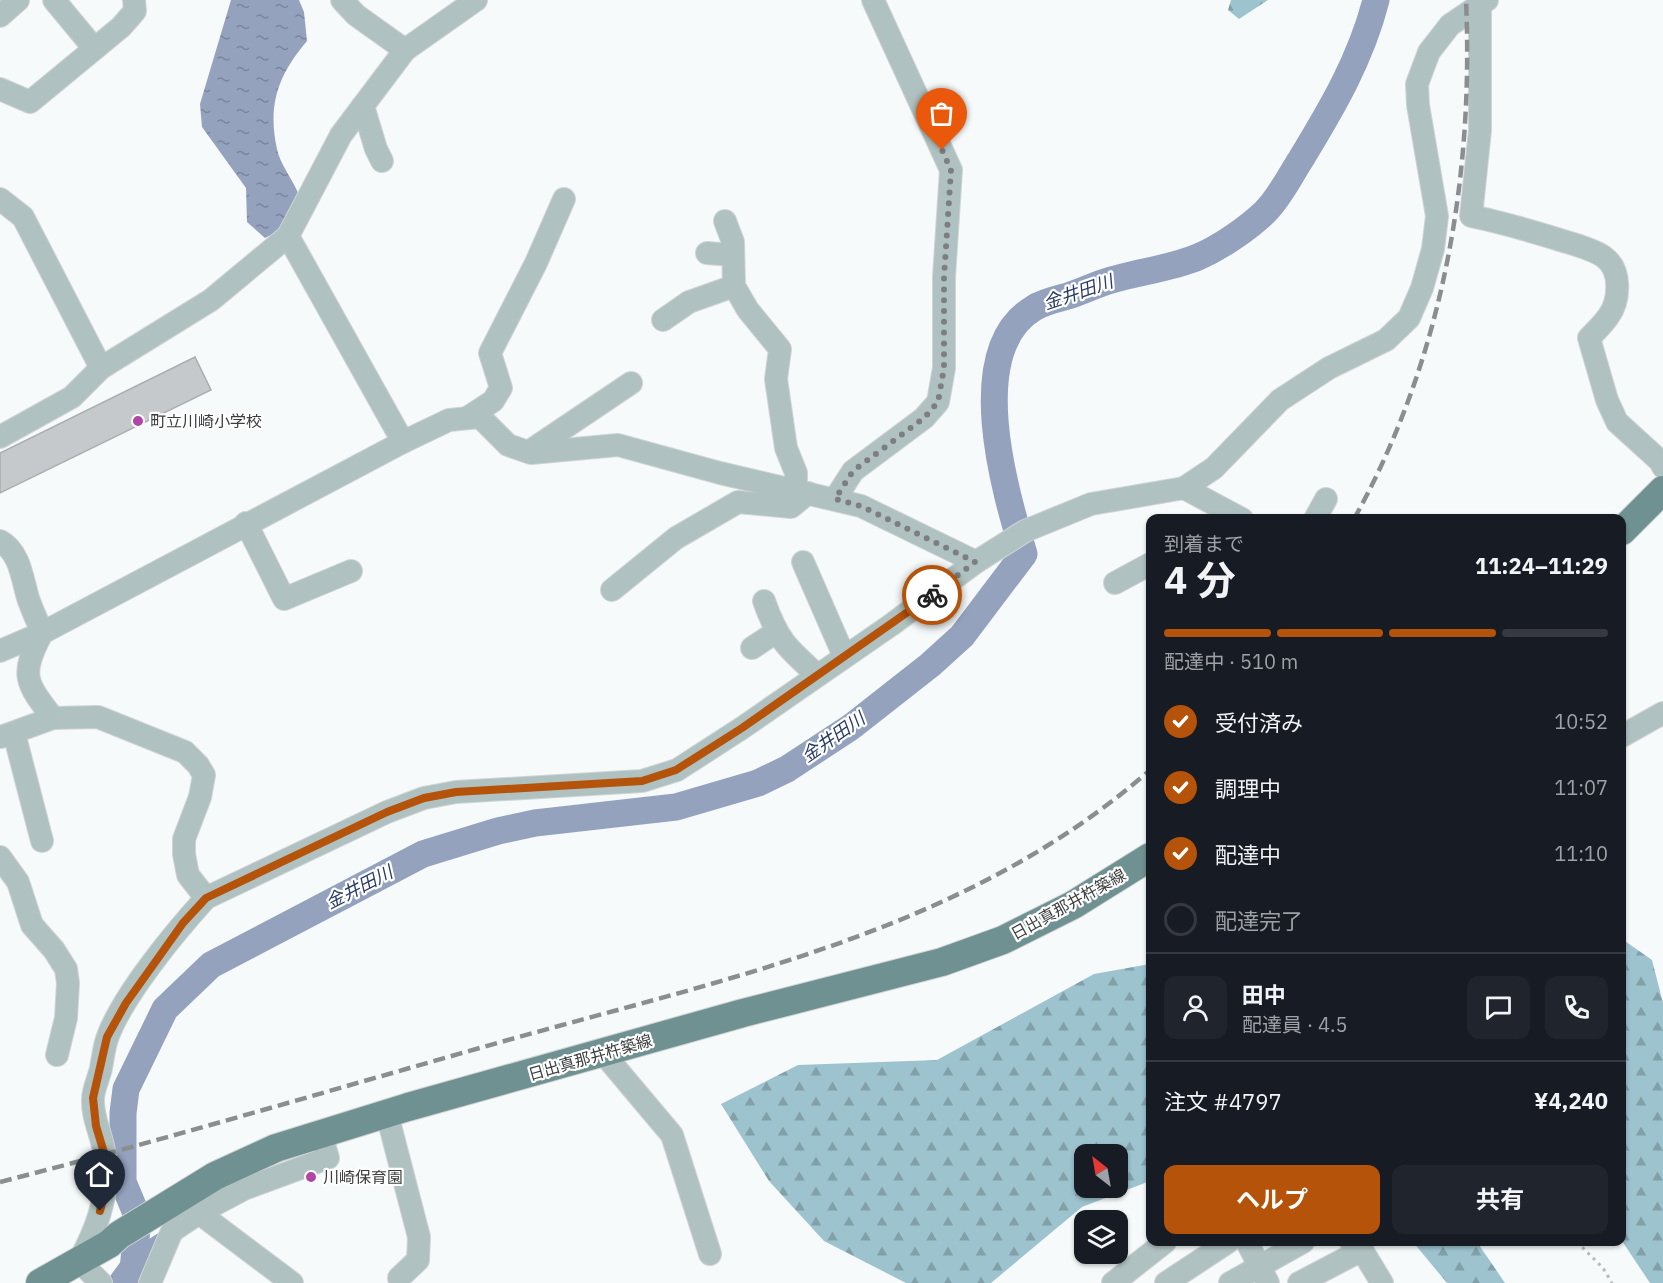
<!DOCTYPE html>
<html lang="ja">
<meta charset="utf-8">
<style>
:root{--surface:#171b24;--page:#20242c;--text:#f1f3f6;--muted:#9ea1a6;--line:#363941;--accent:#b45309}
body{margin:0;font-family:"IBM Plex Sans","Noto Sans JP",sans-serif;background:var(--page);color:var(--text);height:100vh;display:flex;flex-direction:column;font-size:22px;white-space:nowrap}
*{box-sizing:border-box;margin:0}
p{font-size:20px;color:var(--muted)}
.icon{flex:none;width:33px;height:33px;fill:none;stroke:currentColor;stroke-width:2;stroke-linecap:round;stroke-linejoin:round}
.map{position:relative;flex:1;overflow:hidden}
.panel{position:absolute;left:1146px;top:514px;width:480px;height:732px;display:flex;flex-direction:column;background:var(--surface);border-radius:12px;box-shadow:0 2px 4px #0004}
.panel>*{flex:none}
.needle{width:39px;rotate:329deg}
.fabs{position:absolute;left:1074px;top:1144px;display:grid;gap:12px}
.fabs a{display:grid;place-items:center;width:54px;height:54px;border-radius:12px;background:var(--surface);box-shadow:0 2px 4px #0004;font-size:30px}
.pin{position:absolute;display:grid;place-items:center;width:51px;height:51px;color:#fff;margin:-62px -26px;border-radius:50% 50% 50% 0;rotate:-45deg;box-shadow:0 0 6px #0007}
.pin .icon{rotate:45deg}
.courier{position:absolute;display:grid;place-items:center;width:60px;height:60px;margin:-30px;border:4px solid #b45309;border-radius:50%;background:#fff;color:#222;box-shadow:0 2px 8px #0007}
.summary em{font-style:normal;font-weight:700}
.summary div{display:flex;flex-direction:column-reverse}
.summary{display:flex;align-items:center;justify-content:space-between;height:102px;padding:0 18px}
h1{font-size:39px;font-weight:700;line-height:45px}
.bar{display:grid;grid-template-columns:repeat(4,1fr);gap:9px 6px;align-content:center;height:72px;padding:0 18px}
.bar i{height:8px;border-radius:4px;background:var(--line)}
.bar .on{background:var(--accent)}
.bar p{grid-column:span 4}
.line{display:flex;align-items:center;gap:15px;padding:0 18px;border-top:2px solid var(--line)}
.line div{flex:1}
.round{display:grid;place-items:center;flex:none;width:63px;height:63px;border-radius:12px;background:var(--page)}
ol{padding:0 18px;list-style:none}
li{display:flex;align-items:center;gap:18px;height:66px}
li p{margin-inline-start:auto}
li .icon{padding:6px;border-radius:50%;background:var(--accent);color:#fff;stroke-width:4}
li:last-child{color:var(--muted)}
li i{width:33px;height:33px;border:3px solid var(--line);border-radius:50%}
.action{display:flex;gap:12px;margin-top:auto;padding:12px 18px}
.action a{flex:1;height:69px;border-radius:12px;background:var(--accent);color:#fff;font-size:24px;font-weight:700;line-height:69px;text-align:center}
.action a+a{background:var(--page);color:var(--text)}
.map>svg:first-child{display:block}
</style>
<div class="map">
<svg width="1663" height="1283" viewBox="0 0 1663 1283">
<defs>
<pattern id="forest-firs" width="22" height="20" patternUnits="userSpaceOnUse" patternTransform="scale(1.5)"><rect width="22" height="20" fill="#9dc3ce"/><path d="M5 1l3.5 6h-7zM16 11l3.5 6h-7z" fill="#81a0a8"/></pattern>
<pattern id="water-ripples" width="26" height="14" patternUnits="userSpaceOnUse" patternTransform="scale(1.5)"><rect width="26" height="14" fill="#94a2be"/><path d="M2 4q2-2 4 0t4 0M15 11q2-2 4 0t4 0" fill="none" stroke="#7a859c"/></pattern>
</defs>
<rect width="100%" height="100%" fill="#f6fafb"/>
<!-- forest -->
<g fill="url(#forest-firs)" fill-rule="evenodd">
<path d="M1231,0H1268L1239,19L1228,10Z"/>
<path d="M1622,939L1652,960L1663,1003V1283H1650L1622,1241Z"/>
<path d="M1150,964V1181L1082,1207L991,1283H906L824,1241L769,1181L721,1104L798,1065L937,1060L1094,974ZM1084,1155H1118V1188H1084Z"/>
<path d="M1413,1242H1477L1505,1283H1447Z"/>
</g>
<!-- water -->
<g fill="url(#water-ripples)">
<path d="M231,0H299L304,12L307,41C279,74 267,104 277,149C280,164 293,180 299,195L281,230L265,238L247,222L246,188L202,127L200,104Z"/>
<path d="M160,1232L140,1283H105L127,1253Z"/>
</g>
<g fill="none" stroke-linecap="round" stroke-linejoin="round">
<!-- river -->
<path stroke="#94a2be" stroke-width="27" d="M125,1283L133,1270L138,1218L123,1182V1113L126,1089L165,1009L211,965L423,854L498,831L535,823L676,807L758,783L787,769L851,727L930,665L962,636L1024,554C1005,492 963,350 1034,308C1043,302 1057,299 1068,296C1080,292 1091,287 1102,283C1133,272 1167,270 1198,257C1221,247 1247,229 1265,212C1280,197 1290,176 1301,159C1332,108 1361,59 1376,0"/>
</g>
<!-- building -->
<path fill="#c6c9cb" stroke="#aaadaf" stroke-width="1.5" d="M195,357L211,390L0,493V453Z"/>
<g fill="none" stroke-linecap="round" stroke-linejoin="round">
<!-- minor casing -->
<g stroke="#d0d4d5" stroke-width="24">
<g id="minor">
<path d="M54,0L93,47"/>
<path d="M342,0L356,15L405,50"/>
<path d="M1480,5V130L1471,216C1500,222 1528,230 1557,239C1572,244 1591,248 1604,257C1622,270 1620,301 1608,317C1603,324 1596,331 1589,338L1607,400L1617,422L1660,461L1663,467"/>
<path d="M0,16L18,0"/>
<path d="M0,89L30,102L121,27L135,11L134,0"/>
<path d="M363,106L376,149L382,161"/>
<path d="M0,199L23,217L101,368"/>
<path d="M725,221L733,242L734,286L748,310L780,349L776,379L786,448L796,473V490"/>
<path d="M288,236L403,442"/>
<path d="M707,253L733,255"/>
<path d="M663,320L689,302L734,286"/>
<path d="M467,418L493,401L501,388L490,353L536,263L564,199"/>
<path d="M0,437L72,397L101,368L211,300L288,236L341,135L405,50L476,0"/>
<path d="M530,451L631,383"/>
<path d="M1184,488L1242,519"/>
<path d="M835,499L853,471L924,418L938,402L944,368V277L951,170L873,0"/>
<path d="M1315,519L1326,499"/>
<path d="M246,523L284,599L351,571"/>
<path d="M0,541C20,552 22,578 28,598C32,610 38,622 42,633"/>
<path d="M803,562L844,656"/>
<path d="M1115,583L1150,564"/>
<path d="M612,590L676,538L738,502L791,507L808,493"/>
<path d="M764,601C778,640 786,647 816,674"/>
<path d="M42,633C20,675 25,682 53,718L98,717L185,752L198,765L204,775L200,797L184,839V854L188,875L206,898"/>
<path d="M752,648L776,632"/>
<path d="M0,651L42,633L403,442L449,420L480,417L508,445L531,453L618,445L720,473L861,506L976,562"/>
<path d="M14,733L42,841"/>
<path d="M1622,736L1663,713"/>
<path d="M1,737L53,718"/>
<path d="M0,857L18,882L32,925L54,950L66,969L68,983L66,1018L57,1055"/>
<path d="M603,1053L672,1135L710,1254"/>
<path d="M387,1114L419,1237L418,1260L399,1278"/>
<path d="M199,1213L244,1189L328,1158L321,1134"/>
<path d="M1247,1242L1268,1283"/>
<path d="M1351,1242L1362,1250L1382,1283"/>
<path d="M101,1283L79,1261C97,1229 110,1194 105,1157C103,1137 92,1119 93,1099C93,1089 99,1078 101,1068C103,1058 104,1046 108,1036C124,994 175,932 206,898L387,812L424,798L456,792L642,781L677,770L742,728L891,625L976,562L1025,531L1091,504L1184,488L1214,468L1280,400L1329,368L1386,340L1409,318L1422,288L1433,249L1437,216L1418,105L1417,84L1429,52L1450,25L1487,0"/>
<path d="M150,1283L172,1231L199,1213L292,1283"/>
<path d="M1113,1283L1165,1242"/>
<path d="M1166,1283L1228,1242"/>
<path d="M1230,1283L1303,1242"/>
<path d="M1299,1283L1362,1250"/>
</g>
</g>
<!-- major casing -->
<g stroke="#d0d4d5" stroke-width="30">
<g id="major">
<path d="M1622,531L1663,490"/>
<path d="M40,1283L109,1244L119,1235L215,1176L276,1148L408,1107L743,1013L942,962L1003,940L1073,905L1150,857"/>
</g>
</g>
<!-- path -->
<path stroke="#b8bbbc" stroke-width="3" stroke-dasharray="3 4.5" stroke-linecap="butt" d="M1577,1242L1603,1268L1612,1283"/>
<!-- minor -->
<use href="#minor" stroke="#afc1c0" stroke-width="22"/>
<!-- major -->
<use href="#major" stroke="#709191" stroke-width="28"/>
<!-- rail -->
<g stroke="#8b8e8f" stroke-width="4.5" stroke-dasharray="12 6" stroke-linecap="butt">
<path d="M1354,519C1442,361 1474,179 1466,0"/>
<path d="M0,1182C168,1139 334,1089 501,1042C730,977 966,931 1150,770"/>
</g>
</g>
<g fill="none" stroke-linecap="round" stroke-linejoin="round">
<!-- done -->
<path stroke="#7c7e80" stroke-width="6" stroke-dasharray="0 10.8" d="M932,595L975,562L861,506L835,499L853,471L924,418L938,402L944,368V278L951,170L942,150"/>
<!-- route -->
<path stroke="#b45309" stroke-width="8" d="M100,1211L106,1189L105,1156L96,1126L93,1098L107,1037L126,1003L156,961L183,923L206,898L387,812L424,798L456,792L642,781L676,770L742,728L932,595"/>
</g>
<!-- markers -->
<g fill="#b045a5" stroke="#fff" stroke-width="2">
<circle cx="138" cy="421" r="6"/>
<circle cx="311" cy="1177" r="6"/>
</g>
<g text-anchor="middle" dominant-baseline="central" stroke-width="4.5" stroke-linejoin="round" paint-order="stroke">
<!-- poi labels -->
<g font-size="16" fill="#3a3c3d" stroke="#fff" text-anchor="start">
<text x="150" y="421">町立川崎小学校</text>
<text x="323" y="1177">川崎保育園</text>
</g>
<!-- street labels -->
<g font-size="16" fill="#3a3c3d" stroke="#fff">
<text transform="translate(1068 904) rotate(-29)">日出真那井杵築線</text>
<text transform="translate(590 1057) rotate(-16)">日出真那井杵築線</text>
</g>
<!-- water labels -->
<g font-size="18" font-style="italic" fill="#283b63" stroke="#fff">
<text transform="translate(1078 292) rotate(-19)">金井田川</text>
<text transform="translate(833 737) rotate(-35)">金井田川</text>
<text transform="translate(359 887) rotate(-27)">金井田川</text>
</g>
</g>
</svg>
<div class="fabs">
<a><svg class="needle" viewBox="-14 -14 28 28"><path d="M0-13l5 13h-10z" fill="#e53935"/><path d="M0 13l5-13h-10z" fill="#9ea1a6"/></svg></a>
<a><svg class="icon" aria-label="layers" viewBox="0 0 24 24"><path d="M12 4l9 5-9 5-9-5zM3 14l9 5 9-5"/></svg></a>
</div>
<div class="pin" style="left:942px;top:150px;background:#ea580c"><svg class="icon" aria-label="bag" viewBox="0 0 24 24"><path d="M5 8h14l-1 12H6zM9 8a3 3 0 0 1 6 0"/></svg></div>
<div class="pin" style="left:100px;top:1211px;background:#1f2937"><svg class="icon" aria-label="home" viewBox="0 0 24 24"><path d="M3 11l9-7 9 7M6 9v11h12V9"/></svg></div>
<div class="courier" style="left:932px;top:595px"><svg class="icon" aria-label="bike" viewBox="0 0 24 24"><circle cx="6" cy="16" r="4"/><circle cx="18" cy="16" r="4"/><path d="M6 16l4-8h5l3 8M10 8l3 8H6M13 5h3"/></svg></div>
<section class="panel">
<div class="summary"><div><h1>4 分</h1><p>到着まで</p></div><em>11:24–11:29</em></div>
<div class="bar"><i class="on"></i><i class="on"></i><i class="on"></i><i></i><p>配達中 · 510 m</p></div>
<ol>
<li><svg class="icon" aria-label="check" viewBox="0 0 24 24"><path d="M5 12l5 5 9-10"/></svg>受付済み<p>10:52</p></li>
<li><svg class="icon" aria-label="check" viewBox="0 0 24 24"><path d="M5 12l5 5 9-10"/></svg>調理中<p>11:07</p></li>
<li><svg class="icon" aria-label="check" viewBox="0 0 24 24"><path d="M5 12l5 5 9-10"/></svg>配達中<p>11:10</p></li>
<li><i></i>配達完了</li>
</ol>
<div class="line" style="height:108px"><a class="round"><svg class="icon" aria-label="person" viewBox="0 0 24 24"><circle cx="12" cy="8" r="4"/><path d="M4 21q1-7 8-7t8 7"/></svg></a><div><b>田中</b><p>配達員 · 4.5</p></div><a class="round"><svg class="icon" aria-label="chat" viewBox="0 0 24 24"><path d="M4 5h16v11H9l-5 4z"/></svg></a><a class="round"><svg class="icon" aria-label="phone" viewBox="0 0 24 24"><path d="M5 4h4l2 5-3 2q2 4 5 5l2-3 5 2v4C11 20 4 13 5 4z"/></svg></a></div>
<div class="line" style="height:78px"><div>注文 #4797</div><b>¥4,240</b></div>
<div class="action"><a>ヘルプ</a><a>共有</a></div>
</section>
</div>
